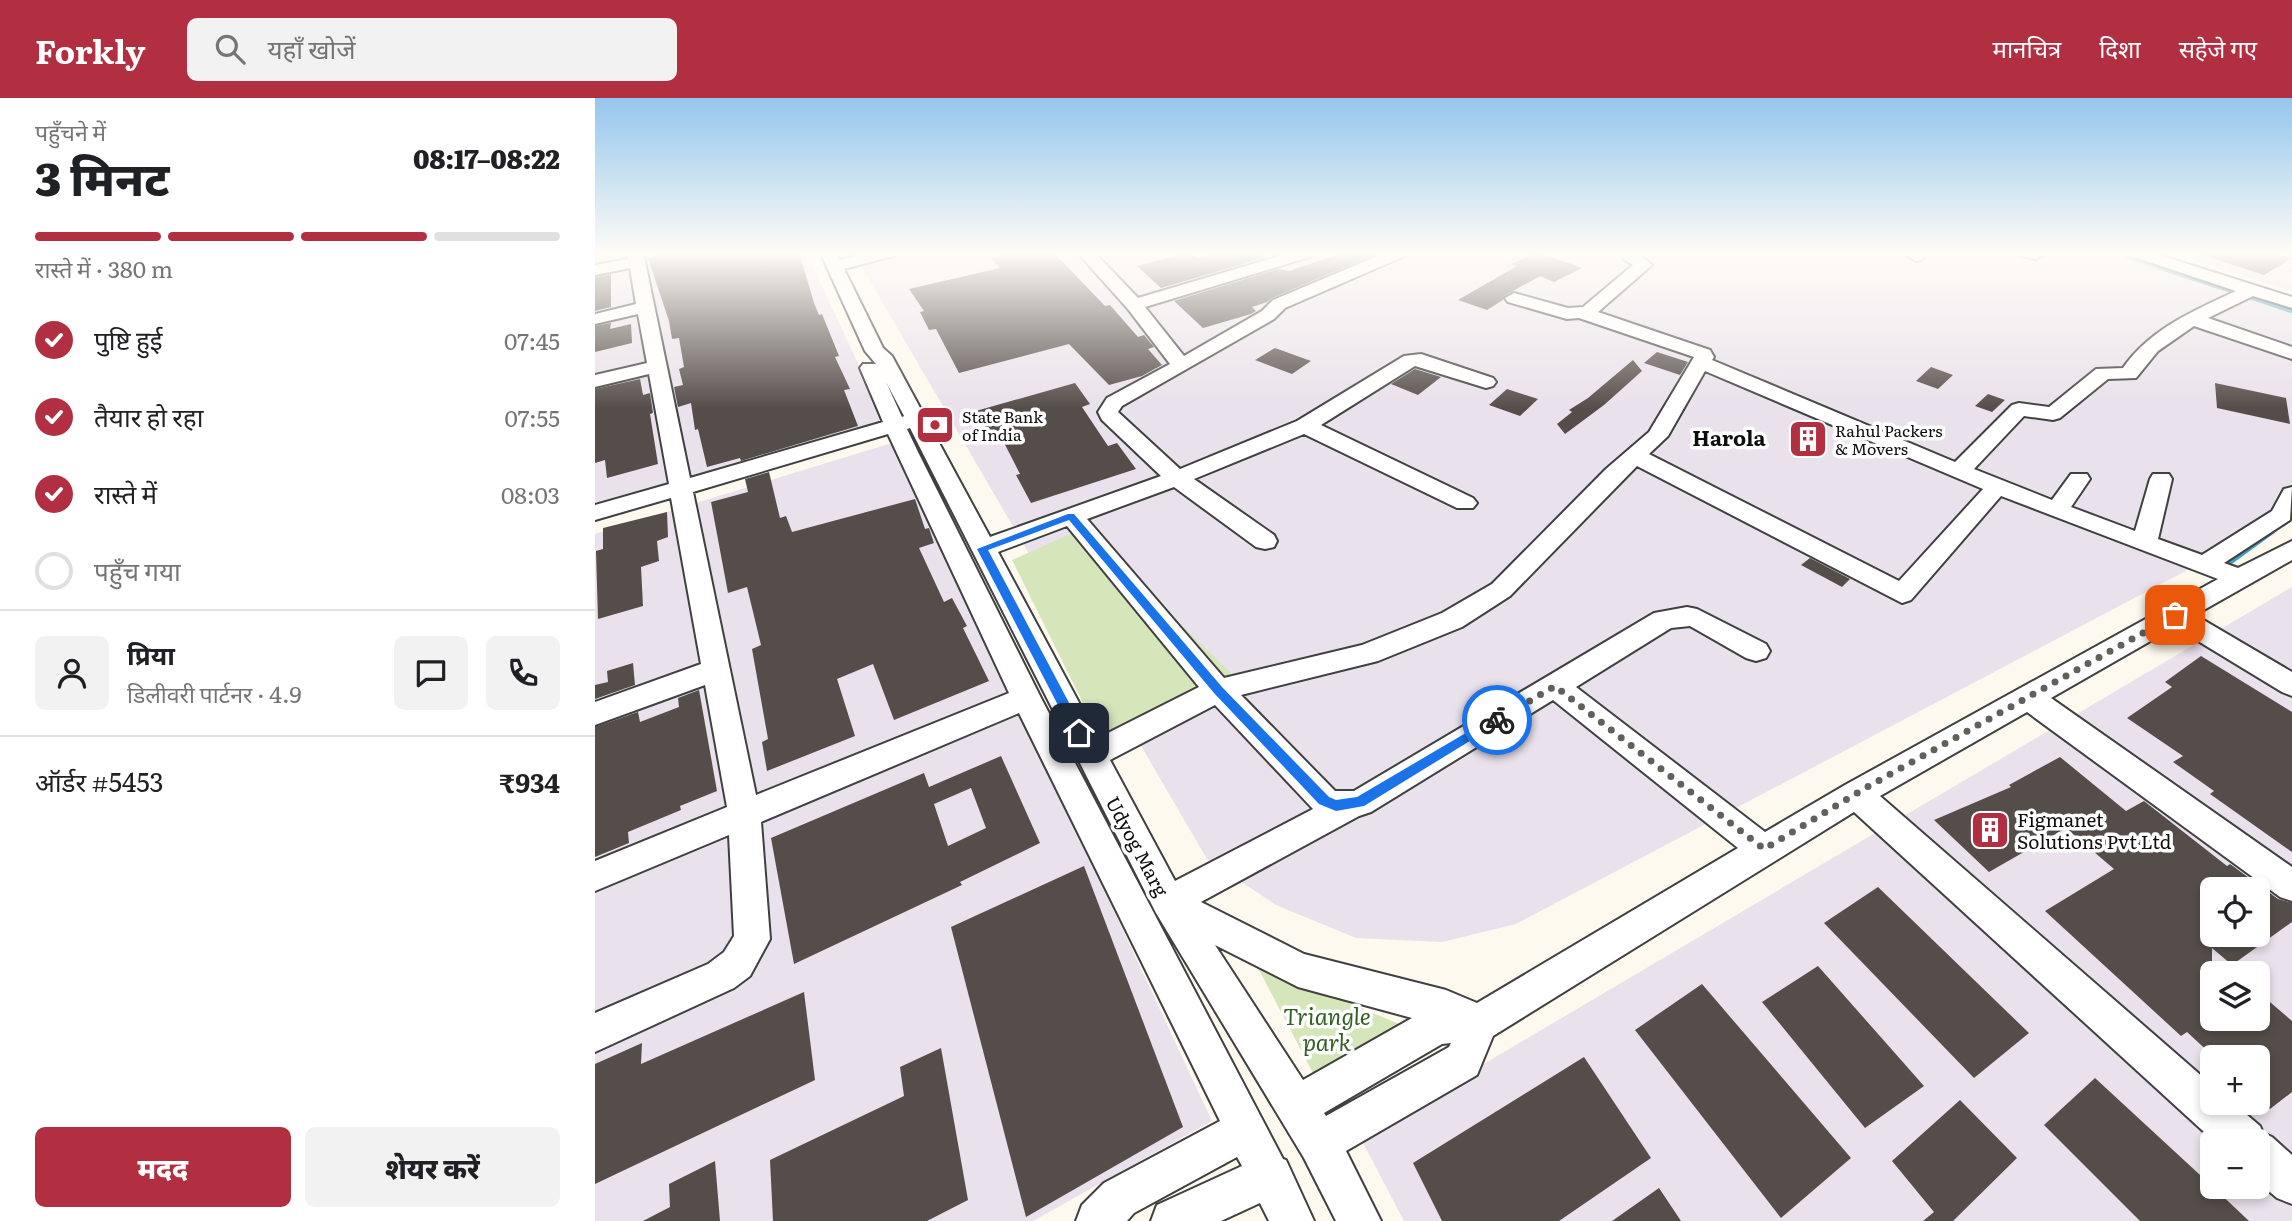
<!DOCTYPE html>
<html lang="hi">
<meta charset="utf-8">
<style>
:root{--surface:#fff;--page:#f2f2f2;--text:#202124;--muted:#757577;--line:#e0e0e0;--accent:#b22f41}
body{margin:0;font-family:Literata,"Noto Sans Devanagari",serif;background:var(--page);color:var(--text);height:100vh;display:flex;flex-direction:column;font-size:26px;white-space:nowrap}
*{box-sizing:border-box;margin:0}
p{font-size:23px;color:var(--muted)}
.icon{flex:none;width:38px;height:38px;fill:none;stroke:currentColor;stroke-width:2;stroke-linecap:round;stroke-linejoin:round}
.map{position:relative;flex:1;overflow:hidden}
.side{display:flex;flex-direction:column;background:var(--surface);width:595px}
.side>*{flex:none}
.buttons{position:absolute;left:1605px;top:779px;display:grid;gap:14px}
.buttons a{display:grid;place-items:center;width:70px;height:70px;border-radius:10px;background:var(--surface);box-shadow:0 4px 10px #0003;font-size:35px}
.pin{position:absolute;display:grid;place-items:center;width:60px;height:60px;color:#fff;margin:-30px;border-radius:14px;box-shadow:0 4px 10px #0006}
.courier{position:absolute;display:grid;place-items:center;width:70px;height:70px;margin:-35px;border:5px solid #1a73e8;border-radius:50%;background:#fff;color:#222;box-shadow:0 2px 9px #0007}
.head em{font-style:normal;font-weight:800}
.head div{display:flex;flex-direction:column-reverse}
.head{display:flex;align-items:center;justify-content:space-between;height:119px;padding:0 35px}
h1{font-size:46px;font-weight:800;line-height:52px}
.bar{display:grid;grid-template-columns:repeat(4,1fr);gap:10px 7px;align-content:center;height:84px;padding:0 35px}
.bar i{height:9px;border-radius:5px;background:var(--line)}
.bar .selected{background:var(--accent)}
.bar p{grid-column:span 4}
.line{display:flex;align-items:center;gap:18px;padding:0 35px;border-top:2px solid var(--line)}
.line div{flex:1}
.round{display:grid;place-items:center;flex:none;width:74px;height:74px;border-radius:10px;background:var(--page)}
ol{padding:0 35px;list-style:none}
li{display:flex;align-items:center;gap:21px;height:77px}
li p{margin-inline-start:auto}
li .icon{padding:7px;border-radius:50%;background:var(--accent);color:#fff;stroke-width:4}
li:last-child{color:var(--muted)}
li i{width:38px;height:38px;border:4px solid var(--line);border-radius:50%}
.action{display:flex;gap:14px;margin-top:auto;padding:14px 35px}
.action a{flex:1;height:80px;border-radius:10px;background:var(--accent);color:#fff;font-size:28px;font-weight:800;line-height:80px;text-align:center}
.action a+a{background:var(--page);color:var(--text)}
header{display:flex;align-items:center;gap:42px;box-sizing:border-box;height:98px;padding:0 35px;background:var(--accent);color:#fff}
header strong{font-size:33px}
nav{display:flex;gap:38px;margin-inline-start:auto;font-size:24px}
.search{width:490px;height:63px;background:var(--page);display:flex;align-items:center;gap:18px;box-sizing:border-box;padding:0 24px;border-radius:10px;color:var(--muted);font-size:26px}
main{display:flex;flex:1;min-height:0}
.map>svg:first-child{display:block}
</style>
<header>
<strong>Forkly</strong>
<div class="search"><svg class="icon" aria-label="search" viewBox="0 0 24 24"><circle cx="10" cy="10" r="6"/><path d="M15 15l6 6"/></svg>यहाँ खोजें</div>
<nav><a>मानचित्र</a><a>दिशा</a><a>सहेजे गए</a></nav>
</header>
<main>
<section class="side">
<div class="head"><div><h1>3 मिनट</h1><p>पहुँचने में</p></div><em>08:17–08:22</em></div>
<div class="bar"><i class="selected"></i><i class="selected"></i><i class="selected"></i><i></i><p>रास्ते में · 380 m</p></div>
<ol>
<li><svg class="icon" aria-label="check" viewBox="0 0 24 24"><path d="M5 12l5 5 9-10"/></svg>पुष्टि हुई<p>07:45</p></li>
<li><svg class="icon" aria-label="check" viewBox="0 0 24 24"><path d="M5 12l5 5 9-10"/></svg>तैयार हो रहा<p>07:55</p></li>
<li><svg class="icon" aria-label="check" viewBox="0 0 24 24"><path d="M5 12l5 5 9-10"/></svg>रास्ते में<p>08:03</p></li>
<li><i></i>पहुँच गया</li>
</ol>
<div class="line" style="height:126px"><a class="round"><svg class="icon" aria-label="person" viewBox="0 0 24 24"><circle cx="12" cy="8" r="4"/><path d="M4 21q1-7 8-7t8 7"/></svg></a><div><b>प्रिया</b><p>डिलीवरी पार्टनर · 4.9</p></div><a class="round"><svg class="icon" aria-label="chat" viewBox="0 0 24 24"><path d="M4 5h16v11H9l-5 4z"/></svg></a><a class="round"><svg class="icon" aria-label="phone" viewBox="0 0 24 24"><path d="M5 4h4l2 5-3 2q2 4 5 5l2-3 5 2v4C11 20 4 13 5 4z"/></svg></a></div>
<div class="line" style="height:91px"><div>ऑर्डर #5453</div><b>₹934</b></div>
<div class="action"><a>मदद</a><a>शेयर करें</a></div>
</section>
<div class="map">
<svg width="1697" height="1123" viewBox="0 0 1697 1123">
<rect width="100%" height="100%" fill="#fef9ee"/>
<!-- industrial -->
<g fill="#e9e1eb" fill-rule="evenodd">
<path d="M0,154H211L290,323L0,408Z"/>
<path d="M258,154H1512L1697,214V417L921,826L847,844L761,840L681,807L612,761Z"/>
<path d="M1572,154H1697V193Z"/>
<path d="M300,344L617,1023L438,1123H0V436Z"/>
<path d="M1697,489V1123H809L765,1039ZM1617,791H1662V836H1617ZM1617,875H1662V920H1617ZM1617,959H1662V1004H1617ZM1617,1043H1662V1088H1617Z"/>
</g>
<!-- green -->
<g fill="#d5e6ba">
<path d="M487,431L637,576L508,645L417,462Z"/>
<path d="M661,866L804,926L720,979Z"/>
</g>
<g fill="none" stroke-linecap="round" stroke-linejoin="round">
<!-- stream-far1 -->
<path stroke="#429cc3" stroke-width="4.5" d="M1530,158L1697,213"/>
<!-- stream -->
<path stroke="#429cc3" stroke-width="5" d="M1634,465L1678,433"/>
</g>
<!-- building -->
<g fill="#554d4a" fill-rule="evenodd">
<path d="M59,154H124V158L143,154H204L219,205L224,217L227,216L244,258L240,259L255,291L249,292L263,328L146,363L145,360L112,369L103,331L100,332L96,305L83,309L79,289L88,287L84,271L89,269L84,240L77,241L74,223L53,160L60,158Z"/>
<path d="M420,154H449L453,158L460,156L510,208L515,207L543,239L549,237L559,249L553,251L567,267L547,278L514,287L474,246L364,275L341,231L334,232L325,214L329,213L314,191L405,170L396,160Z"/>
<path d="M594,154L602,160L629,154H662L669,160L566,190L542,168Z"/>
<path d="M750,154H786L677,200L672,204L657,209L661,213L656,216L608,230L579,203L683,171L694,173Z"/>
<path d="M943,154L987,170L959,184L945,178L909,198L908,202L892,212L863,202L922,168L916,166Z"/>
<path d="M1609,154H1678L1697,160L1669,177L1608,157Z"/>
<path d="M16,176V209L0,213V179Z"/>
<path d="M16,225L15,231L36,226L37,245L0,254V228Z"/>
<path d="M680,250L716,263L697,276L660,262Z"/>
<path d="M1062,254L1093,264L1085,277L1049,265Z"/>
<path d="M1038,262L1047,273L1009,307L970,336L962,326L977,314L974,312L993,300Z"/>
<path d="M1336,269L1358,277L1343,291L1321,283Z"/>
<path d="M820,271L846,279L823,297L796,286Z"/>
<path d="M45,281L48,297L55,295L58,315L55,316L63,366L12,380L10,362L0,365V291Z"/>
<path d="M480,285L495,306L487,309L513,348L522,345L541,371L436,405L421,377L425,376L403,333L394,336L381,313Z"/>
<path d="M1620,285L1691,300L1695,326L1622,310Z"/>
<path d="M912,291L943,301L925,318L894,307Z"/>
<path d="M1393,296L1410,302L1397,314L1380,308Z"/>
<path d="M174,374L185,420L191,418L197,434L320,401L330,431L334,430L339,445L324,450L349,504L357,500L372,528L368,530L394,583L299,622L278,566L242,581L260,638L172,673L167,644L173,641L157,551L166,547L152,489L133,495L116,404L153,394L150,381Z"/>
<path d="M72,414L73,439L62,443L64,463L46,469L48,508L3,521L1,453L8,451V430Z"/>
<path d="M1215,460L1255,481L1247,489L1206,467Z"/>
<path d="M1606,558L1697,614V754L1615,696L1619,693L1578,664L1588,658L1532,620L1577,589L1570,584Z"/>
<path d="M38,565L40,587L0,601V587L13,584L12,573Z"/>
<path d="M104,592L122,693L85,708L86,712L33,734L34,745L0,759V629L43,614L45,624L84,609L83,600Z"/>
<path d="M406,658L445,745L365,784L367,787L199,866L176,740L329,675L334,689ZM376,690L391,730L353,748L339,706Z"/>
<path d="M1465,659L1531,713L1549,703L1632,768L1635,766L1683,801L1697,805V824L1637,867L1617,850V920H1662V893L1697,923V994L1675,1011L1662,1000V959H1619L1592,934L1586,938L1450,813L1519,771L1471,730L1394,774L1339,722L1416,689L1414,687ZM1617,791H1662V836H1617Z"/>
<path d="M489,768L588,1029L431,1119L356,829Z"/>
<path d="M1283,789L1434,935L1379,980L1229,825Z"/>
<path d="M1223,868L1329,988L1270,1030L1167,904Z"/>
<path d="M1107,886L1256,1060L1186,1120L1040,932Z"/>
<path d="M209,894L220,982L0,1086V966L47,945L46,966Z"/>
<path d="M346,950L373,1102L332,1123H178L175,1062L309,998L305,969Z"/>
<path d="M989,959L1056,1060L964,1123H847L818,1065Z"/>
<path d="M1500,980L1617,1088L1654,1123H1545L1449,1027Z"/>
<path d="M1365,1002L1422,1060L1358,1123H1328L1339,1114L1297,1063Z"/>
<path d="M120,1063L125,1123H48L75,1109L74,1086Z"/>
<path d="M1064,1090L1086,1123H1017Z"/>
</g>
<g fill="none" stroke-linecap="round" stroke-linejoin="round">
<!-- minor casing -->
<g stroke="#404040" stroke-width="4">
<g id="minor">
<path d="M32,154H48L95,380L288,324L265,270L268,266H281L270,253L225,154H241L245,162L277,154H304L302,157L249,171L288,250L297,258L395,439L566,378L507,322L503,314L512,300L575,266L533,211L482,154H499L543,200L698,154H723L721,157L550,209L589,258L667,213L678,202L792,154H814L812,157L690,210L679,221L527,308L523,314L585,371L702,323L809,258L826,256L898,280L901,284L898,288L891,290L820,268L726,327L878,400L882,405L878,410H862L709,336L599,381L679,437L682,443L679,449L670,451L661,449L579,389L492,421L629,580L767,547L847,515L897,486L1011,371L1054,334L1099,259L984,220L972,221L913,204L910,200L919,195L973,210L988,209L1038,167L1029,161L1025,154H1041L1057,167L1003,214L1115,252L1119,259L1117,262L1360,364L1417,307L1424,305L1454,309L1501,271L1528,270C1555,231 1600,212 1641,193L1533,157L1531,154H1555L1697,199V210L1658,198L1613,220L1697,249V261L1599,228L1563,253L1541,280L1513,281L1465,320L1458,322L1429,318L1379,371L1457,402L1476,376H1492L1495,381L1476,409L1540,433L1555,381L1558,376H1574L1577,381L1563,441L1607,457L1677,413L1689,391L1697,389L1695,422L1629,465L1643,470L1697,443V462L1600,517L1697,574V598L1687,594L1580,529L1456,600L1697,769V803L1685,799L1432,614L1285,698L1617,987V1004H1637L1665,1028L1668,1035L1677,1039L1697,1057V1106L1682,1100L1662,1083V1043H1619L1259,714L898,938L882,977L751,1053L786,1123H741L709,1060L561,815L315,330L312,331L323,354L446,600L688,1061L691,1062L719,1123H674L665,1105L626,1123H556L562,1107L647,1068L642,1059L539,1115L532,1123H481L487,1107L509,1085L625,1023L424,615L166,724L175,841L155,878L139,890L0,954V915L113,866L129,854L139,838L134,737L0,793V763L132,709L110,587L0,627V604L106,566L76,400L0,422V407L74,386L54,276L0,289V277L52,265L43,216L0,226V216L41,206L35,170L0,177V167L33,161ZM1110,273L1388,391L1304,483L1054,356L1073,338ZM291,284L309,318L307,319ZM293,336L414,595L161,697L98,394ZM1042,368L1307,505L1316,502L1406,398L1623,481L1250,687L1170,734L981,589L1076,530L1095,528L1151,560L1161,563L1171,560L1175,553L1171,546L1102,511L1092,509L1059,515L759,693H740L646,597L783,563L867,529L915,498ZM472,428L604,589L503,640L403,454ZM958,602L1143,750L882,905L851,892L709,856L606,804L764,718L776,714ZM620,607L718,711L580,783L515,662ZM620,847L703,889L817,920L708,982ZM856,945L854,949L731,1018L729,1015L847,946Z"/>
<path d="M1315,154H1331L1327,161L1321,163L1313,158Z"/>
<path d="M1419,154H1455L1441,161L1421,157Z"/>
</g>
</g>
<!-- minor -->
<use href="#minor" fill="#fff" fill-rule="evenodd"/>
</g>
<!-- sky -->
<linearGradient id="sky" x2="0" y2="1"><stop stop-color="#94c6ec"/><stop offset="0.5" stop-color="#fffcf7"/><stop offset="1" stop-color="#fffcf7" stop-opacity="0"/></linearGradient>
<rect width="1697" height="311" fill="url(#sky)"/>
<!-- route -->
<path fill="#1a73e8" d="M473,416H479L627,589L734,699L741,702L762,699L898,619L902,617L909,622L769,708L741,713L724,706L619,595L474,422L393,452L490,635L488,638H479L382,451Z"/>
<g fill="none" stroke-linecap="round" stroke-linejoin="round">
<!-- done -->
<path stroke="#61605c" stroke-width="7" stroke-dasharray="0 12.6" d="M902,622L960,588L1169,751L1274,688L1580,517"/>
</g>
<!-- icons -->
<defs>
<g id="bank-square" transform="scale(2.0125)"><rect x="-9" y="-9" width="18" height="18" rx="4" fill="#b22f41" stroke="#fff"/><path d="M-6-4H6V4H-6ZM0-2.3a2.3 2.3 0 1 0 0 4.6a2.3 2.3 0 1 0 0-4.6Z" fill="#fff"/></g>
<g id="building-square" transform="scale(2.0125)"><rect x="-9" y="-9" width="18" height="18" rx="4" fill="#b22f41" stroke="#fff"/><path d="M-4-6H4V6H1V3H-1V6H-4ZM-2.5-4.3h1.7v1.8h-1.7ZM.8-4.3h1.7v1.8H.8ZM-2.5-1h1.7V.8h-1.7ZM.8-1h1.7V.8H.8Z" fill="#fff"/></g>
</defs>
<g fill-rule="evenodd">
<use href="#bank-square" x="340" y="327"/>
<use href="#building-square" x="1213" y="341"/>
<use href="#building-square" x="1395" y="732"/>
</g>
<g text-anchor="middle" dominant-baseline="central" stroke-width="7" stroke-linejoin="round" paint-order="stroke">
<!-- far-poi labels -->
<g font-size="16" fill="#0d0d0d" stroke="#fff" text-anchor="start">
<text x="367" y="318">State Bank<tspan x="367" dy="18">of India</tspan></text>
<text x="1240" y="332">Rahul Packers<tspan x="1240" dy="18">&amp; Movers</tspan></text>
</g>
<!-- poi labels -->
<g font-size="19" fill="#0d0d0d" stroke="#fff" text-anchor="start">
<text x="1422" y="721">Figmanet<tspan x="1422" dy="22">Solutions Pvt Ltd</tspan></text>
</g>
<!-- street labels -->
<g font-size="19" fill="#0d0d0d" stroke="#fff">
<text transform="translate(543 748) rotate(62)">Udyog Marg</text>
</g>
<!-- far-district labels -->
<g font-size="21" font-weight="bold" fill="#0d0d0d" stroke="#fff">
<text x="1134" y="338">Harola</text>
</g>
<!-- near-park labels -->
<g font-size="23" font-style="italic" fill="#345f22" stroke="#fff">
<text x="732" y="917">Triangle<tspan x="732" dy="26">park</tspan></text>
</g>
</g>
</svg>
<div class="buttons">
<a><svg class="icon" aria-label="locate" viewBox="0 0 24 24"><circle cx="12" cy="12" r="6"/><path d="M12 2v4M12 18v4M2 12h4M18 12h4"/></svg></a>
<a><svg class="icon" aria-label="layers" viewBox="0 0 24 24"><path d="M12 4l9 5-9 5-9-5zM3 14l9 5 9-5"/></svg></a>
<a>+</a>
<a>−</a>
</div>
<div class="pin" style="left:1580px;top:517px;background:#ea580c"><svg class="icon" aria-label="bag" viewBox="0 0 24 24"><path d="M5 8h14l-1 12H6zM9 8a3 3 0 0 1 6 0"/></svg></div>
<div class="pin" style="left:484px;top:635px;background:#1f2937"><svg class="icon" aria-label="home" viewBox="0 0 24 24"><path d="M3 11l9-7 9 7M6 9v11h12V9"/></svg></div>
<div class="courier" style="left:902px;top:622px"><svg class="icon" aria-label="bike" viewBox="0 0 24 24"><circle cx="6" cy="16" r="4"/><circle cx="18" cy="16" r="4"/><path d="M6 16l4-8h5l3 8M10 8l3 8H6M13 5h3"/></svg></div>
</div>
</main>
